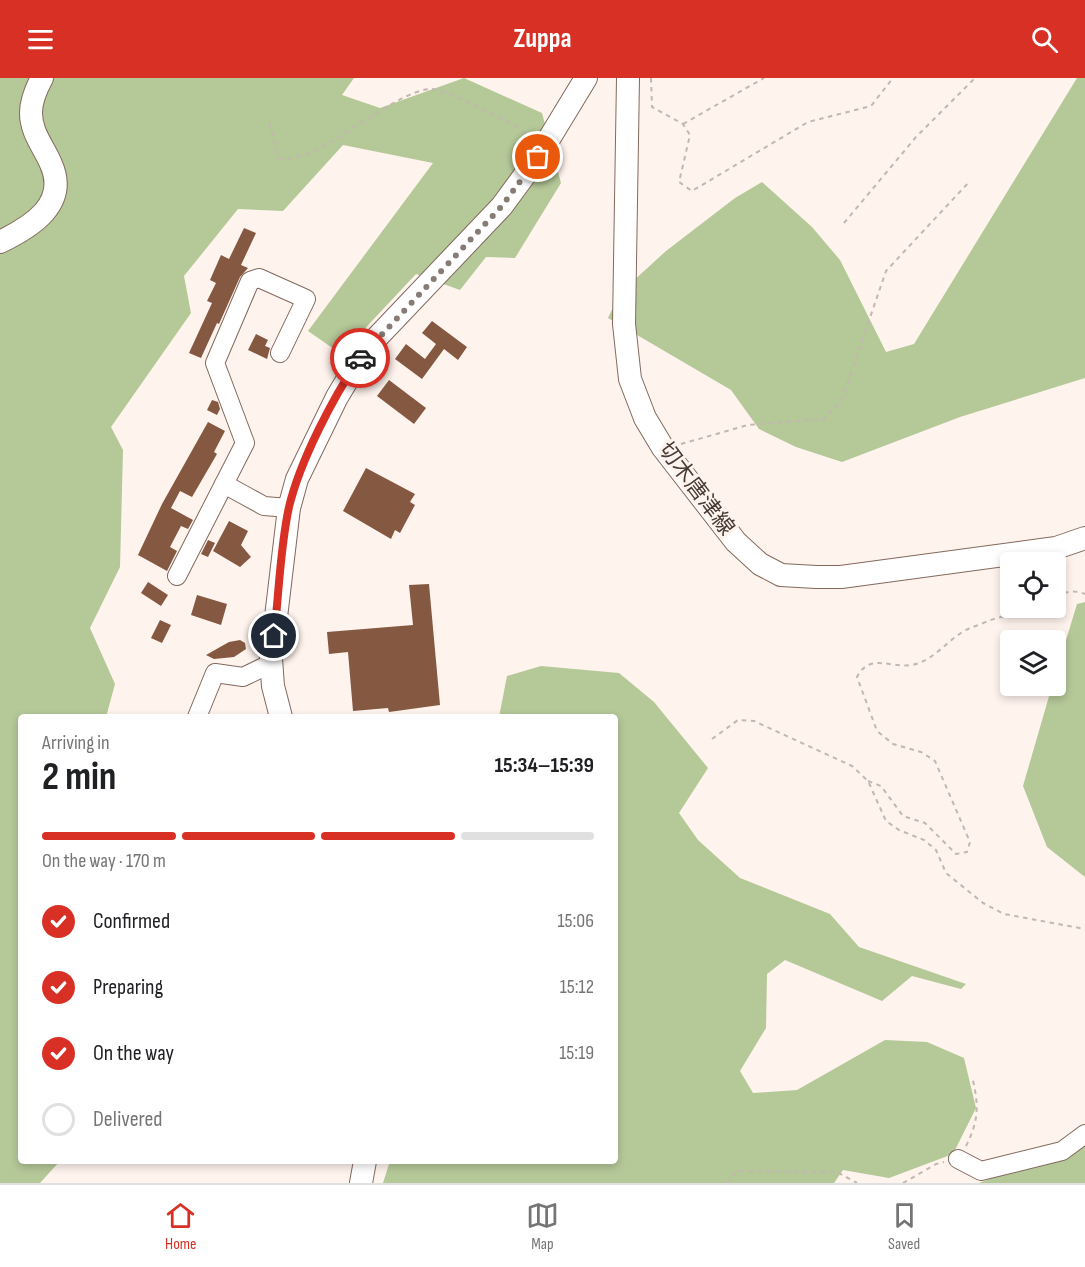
<!DOCTYPE html>
<meta charset="utf-8">
<style>
:root{--surface:#fff;--page:#f2f2f2;--text:#202124;--muted:#757577;--line:#e0e0e0;--accent:#d93025}
body{margin:0;font-family:"Sofia Sans Condensed","Noto Sans JP",sans-serif;background:var(--page);color:var(--text);height:100vh;display:flex;flex-direction:column;font-size:22px;white-space:nowrap}
*{box-sizing:border-box;margin:0}
p{font-size:20px;color:var(--muted)}
.icon{flex:none;width:33px;height:33px;fill:none;stroke:currentColor;stroke-width:2;stroke-linecap:round;stroke-linejoin:round}
.map{position:relative;flex:1;overflow:hidden}
.drawer{position:absolute;left:18px;top:636px;width:600px;height:450px;display:flex;flex-direction:column;background:var(--surface);border-radius:6px;box-shadow:0 3px 9px #0003}
.drawer>*{flex:none}
.tools{position:absolute;left:1000px;top:474px;display:grid;gap:12px}
.tools a{display:grid;place-items:center;width:66px;height:66px;border-radius:6px;background:var(--surface);box-shadow:0 3px 9px #0003;font-size:30px}
.pin{position:absolute;display:grid;place-items:center;width:51px;height:51px;color:#fff;margin:-26px;border:3px solid #fff;border-radius:50%;box-shadow:0 2px 6px #0007}
.courier{position:absolute;display:grid;place-items:center;width:60px;height:60px;margin:-30px;border:4px solid #d93025;border-radius:50%;background:#fff;color:#222;box-shadow:0 2px 8px #0007}
.headline em{font-style:normal;font-weight:700}
.headline div{display:flex;flex-direction:column-reverse}
.headline{display:flex;align-items:center;justify-content:space-between;height:102px;padding:0 24px}
h1{font-size:39px;font-weight:700;line-height:45px}
.bar{display:grid;grid-template-columns:repeat(4,1fr);gap:9px 6px;align-content:center;height:72px;padding:0 24px}
.bar i{height:8px;border-radius:4px;background:var(--line)}
.bar .on{background:var(--accent)}
.bar p{grid-column:span 4}
ol{padding:0 24px;list-style:none}
li{display:flex;align-items:center;gap:18px;height:66px}
li p{margin-inline-start:auto}
li .icon{padding:6px;border-radius:50%;background:var(--accent);color:#fff;stroke-width:4}
li:last-child{color:var(--muted)}
li i{width:33px;height:33px;border:3px solid var(--line);border-radius:50%}
header{display:flex;justify-content:space-between;align-items:center;height:78px;padding:0 24px;background:var(--accent);color:#fff;font-size:27px;font-weight:700}
.dock{display:flex;justify-content:space-around;align-items:center;height:84px;border-top:2px solid var(--line);background:var(--surface);font-size:16px;color:var(--muted)}
.dock a{display:grid;justify-items:center;gap:3px}
.dock .on{color:var(--accent)}
.map>svg:first-child{display:block}
</style>
<header><svg class="icon" aria-label="menu" viewBox="0 0 24 24"><path d="M4 6h16M4 12h16M4 18h16"/></svg>Zuppa<svg class="icon" aria-label="search" viewBox="0 0 24 24"><circle cx="10" cy="10" r="6"/><path d="M15 15l6 6"/></svg></header>
<div class="map">
<svg width="1085" height="1105" viewBox="0 0 1085 1105">
<rect width="100%" height="100%" fill="#fff3ed"/>
<!-- forest -->
<g fill="#b5c898">
<path d="M0,0H354L342,17L380,30L464,0L542,35L561,105L515,180L486,179L460,212L416,196L341,276L308,253L433,85L343,67L283,133L238,131L184,198L191,235L111,349L123,372L120,489L90,550L115,606L106,639H21V1083H60L40,1105H0Z"/>
<path d="M1077,0H1085V300L960,339L842,384L796,369L759,351L731,312L608,240L620,215L666,173L735,120L762,104L812,149L840,182L886,274L914,266Z"/>
<path d="M1085,524V799L1047,769L1023,708L1052,608H1056V595L1077,526Z"/>
<path d="M541,588L619,595L654,624L708,690L679,735L698,762L740,800L830,836L859,869L966,906L961,911L912,898L882,923L785,882L767,896L766,950L740,993L753,1015L797,1012L885,962L927,964L964,980L976,1030L953,1076L889,1100L843,1092L834,1105H383L390,1083H615V639H499L507,598Z"/>
<path d="M1085,1060V1105H979L1067,1072Z"/>
</g>
<!-- building -->
<g fill="#855842">
<path d="M244,150L256,155L241,187L248,190L240,199L219,246L217,245L201,280L189,275L212,225L207,223L216,205L210,202L221,177L229,181Z"/>
<path d="M432,243L467,269L458,282L444,271L422,301L395,281L406,266L425,281L436,266L422,255Z"/>
<path d="M256,256L268,262L265,268L270,270L267,281L248,272Z"/>
<path d="M389,302L426,330L414,346L377,318Z"/>
<path d="M212,322L218,324L220,331L217,337L207,332Z"/>
<path d="M208,344L225,353L214,374L217,376L192,419L180,413L171,430L193,442L188,451L181,448L170,469L177,473L167,493L138,477L162,426Z"/>
<path d="M366,390L415,416L410,424L415,427L400,455L395,452L391,461L343,433Z"/>
<path d="M229,443L248,453L241,467L251,479L240,489L213,473Z"/>
<path d="M208,462L215,465L208,479L201,476Z"/>
<path d="M148,504L168,517L161,528L141,515Z"/>
<path d="M429,506L440,627L389,634L388,630L353,633L348,574L329,576L327,554L413,547L409,507Z"/>
<path d="M197,517L227,526L221,547L191,537Z"/>
<path d="M160,542L171,547L162,565L151,560Z"/>
<path d="M240,562L245,565L246,571L234,579L214,581L206,577L229,564Z"/>
</g>
<g fill="none" stroke-linecap="round" stroke-linejoin="round">
<!-- minor casing -->
<g stroke="#83695d" stroke-width="20">
<g id="minor">
<path d="M224,406L264,428L289,430"/>
<path d="M177,498L245,365L215,285L250,203L259,200L306,221L280,275"/>
<path d="M197,639L215,595L243,599L272,585"/>
<path d="M958,1081L981,1093L1062,1073L1085,1056"/>
</g>
</g>
<!-- major casing -->
<g stroke="#83695d" stroke-width="24">
<g id="major">
<path d="M628,0L624,246L630,301L645,340L663,370L736,464L760,486L781,497L816,499H841L1056,470L1085,460"/>
<path d="M0,164C31,149 69,126 51,86C44,69 31,55 31,35C31,22 36,11 42,0"/>
<path d="M281,639L273,608L271,581L289,430L297,401L337,319L366,271L502,128L538,79L586,0"/>
<path d="M361,1105L365,1083"/>
</g>
</g>
<!-- path -->
<g stroke="#c3b7b1" stroke-width="2" stroke-dasharray="4.5 4.5" stroke-linecap="butt">
<path d="M651,0L652,29L683,46L690,57L679,104L692,113L808,44L871,28L893,0"/>
<path d="M269,45L279,80C315,89 393,12 431,11C445,11 500,40 515,47L525,57L524,68"/>
<path d="M683,46L764,0"/>
<path d="M844,145L916,59L975,0"/>
<path d="M681,366L748,347L824,341L841,324L886,193L970,103"/>
<path d="M1056,519C1064,513 1076,512 1085,516"/>
<path d="M712,661L738,642L754,643L852,688L868,703L886,743L899,752L924,762L936,772L946,795L983,825L1004,836L1085,851"/>
<path d="M868,703L881,708L903,738L925,745L956,776L967,774L970,764L935,683L921,674L893,666L877,653L857,599C869,575 890,590 911,587C934,584 949,559 970,550C980,547 991,541 1001,539C1018,536 1031,542 1045,530"/>
<path d="M966,1068C979,1043 979,1026 972,999"/>
<path d="M727,1105L737,1093L837,1094L857,1105"/>
<path d="M903,1105L936,1086L944,1084"/>
</g>
<!-- minor -->
<use href="#minor" stroke="#fff" stroke-width="18"/>
<!-- major -->
<use href="#major" stroke="#fff" stroke-width="22"/>
</g>
<g fill="none" stroke-linecap="round" stroke-linejoin="round">
<!-- done -->
<path stroke="#867b75" stroke-width="6" stroke-dasharray="0 10.8" d="M360,280L502,128L538,79"/>
<!-- route -->
<path stroke="#d93025" stroke-width="8" d="M274,558C279,515 280,470 289,429C300,383 333,319 360,280"/>
</g>
<g text-anchor="middle" dominant-baseline="central" stroke-width="6" stroke-linejoin="round" paint-order="stroke">
<!-- street labels -->
<g font-size="22" fill="#453a34" stroke="#fff3ed">
<text transform="translate(696 411) rotate(53)">切木唐津線</text>
</g>
</g>
</svg>
<div class="tools">
<a><svg class="icon" aria-label="locate" viewBox="0 0 24 24"><circle cx="12" cy="12" r="6"/><path d="M12 2v4M12 18v4M2 12h4M18 12h4"/></svg></a>
<a><svg class="icon" aria-label="layers" viewBox="0 0 24 24"><path d="M12 4l9 5-9 5-9-5zM3 14l9 5 9-5"/></svg></a>
</div>
<div class="pin" style="left:538px;top:79px;background:#ea580c"><svg class="icon" aria-label="bag" viewBox="0 0 24 24"><path d="M5 8h14l-1 12H6zM9 8a3 3 0 0 1 6 0"/></svg></div>
<div class="pin" style="left:274px;top:558px;background:#1f2937"><svg class="icon" aria-label="home" viewBox="0 0 24 24"><path d="M3 11l9-7 9 7M6 9v11h12V9"/></svg></div>
<div class="courier" style="left:360px;top:280px"><svg class="icon" aria-label="car" viewBox="0 0 24 24"><path d="M5 17H2v-5l4-1 3-4h7l3 4 3 1v5h-3M9 17h6M6 11h13"/><circle cx="7" cy="17" r="2"/><circle cx="17" cy="17" r="2"/></svg></div>
<section class="drawer">
<div class="headline"><div><h1>2 min</h1><p>Arriving in</p></div><em>15:34–15:39</em></div>
<div class="bar"><i class="on"></i><i class="on"></i><i class="on"></i><i></i><p>On the way · 170 m</p></div>
<ol>
<li><svg class="icon" aria-label="check" viewBox="0 0 24 24"><path d="M5 12l5 5 9-10"/></svg>Confirmed<p>15:06</p></li>
<li><svg class="icon" aria-label="check" viewBox="0 0 24 24"><path d="M5 12l5 5 9-10"/></svg>Preparing<p>15:12</p></li>
<li><svg class="icon" aria-label="check" viewBox="0 0 24 24"><path d="M5 12l5 5 9-10"/></svg>On the way<p>15:19</p></li>
<li><i></i>Delivered</li>
</ol>
</section>
</div>
<nav class="dock">
<a class="on"><svg class="icon" aria-label="home" viewBox="0 0 24 24"><path d="M3 11l9-7 9 7M6 9v11h12V9"/></svg>Home</a>
<a><svg class="icon" aria-label="map" viewBox="0 0 24 24"><path d="M3 6l6-2 6 2 6-2v14l-6 2-6-2-6 2zM9 4v14M15 6v14"/></svg>Map</a>
<a><svg class="icon" aria-label="saved" viewBox="0 0 24 24"><path d="M7 4h10v16l-5-4-5 4z"/></svg>Saved</a>
</nav>
